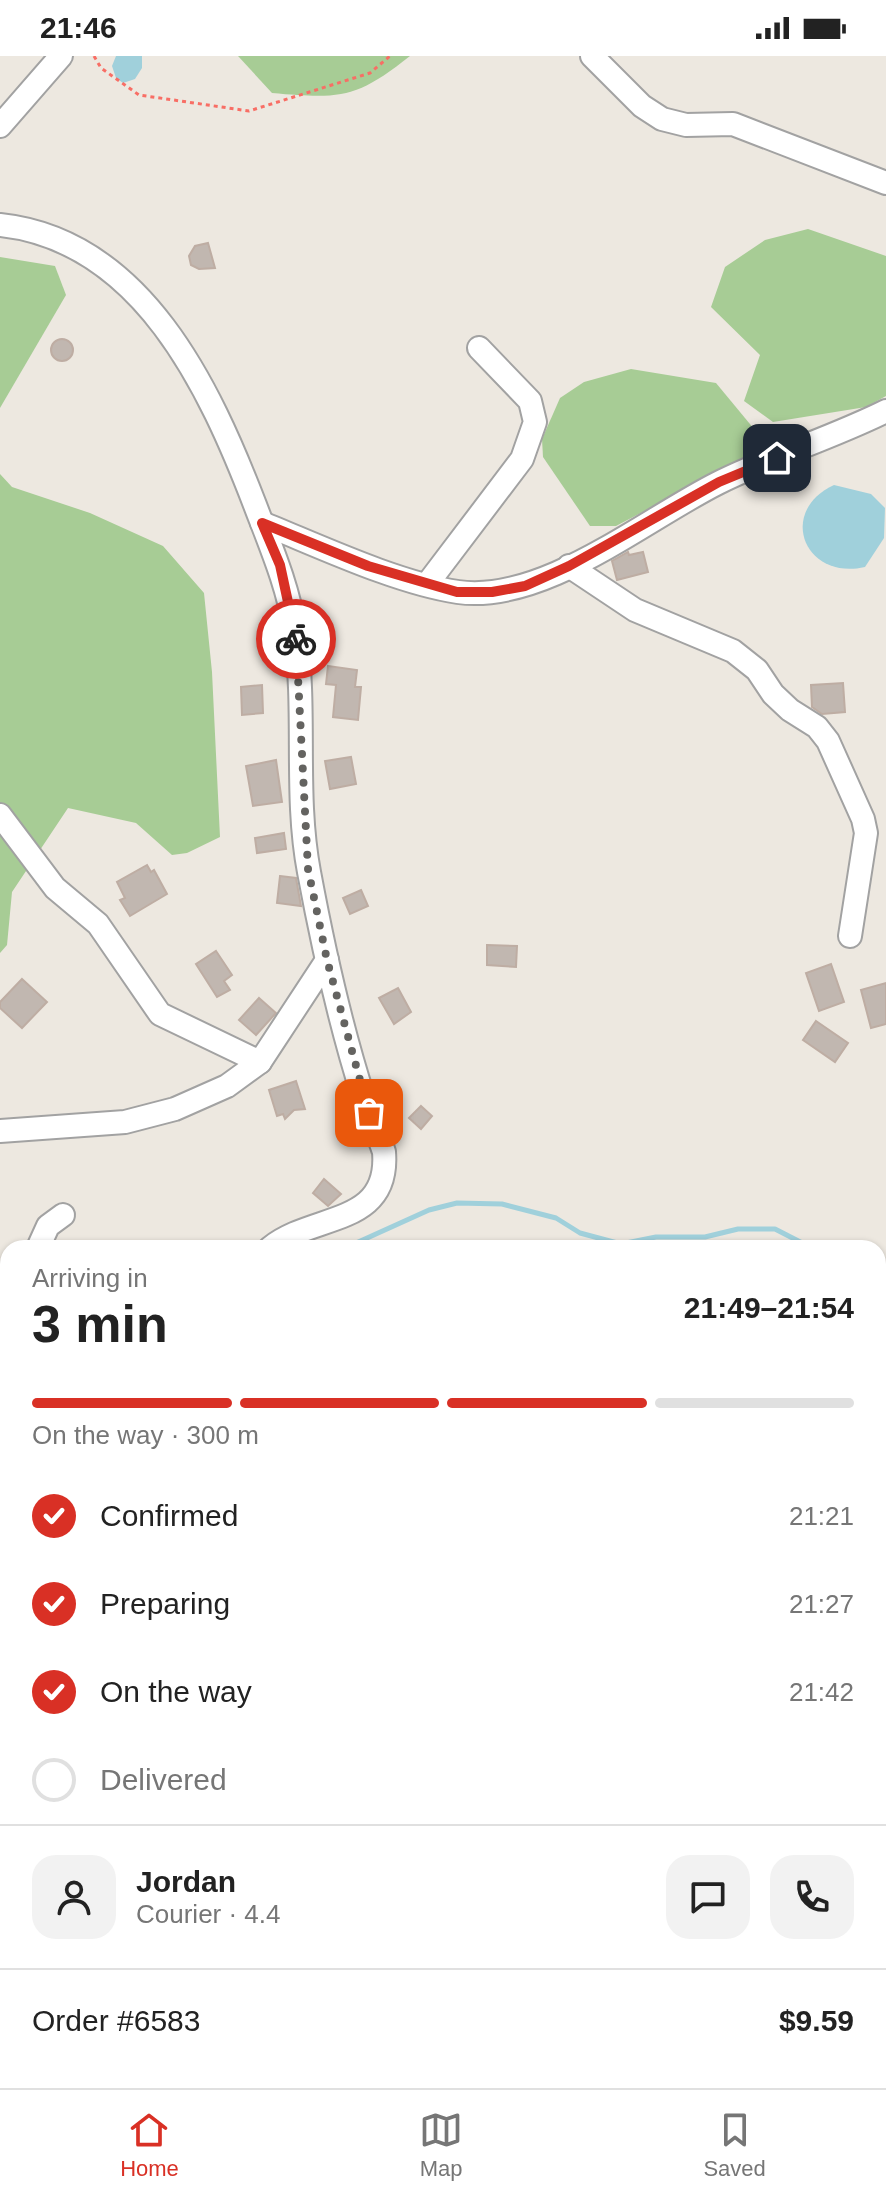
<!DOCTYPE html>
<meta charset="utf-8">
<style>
:root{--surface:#fff;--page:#f2f2f2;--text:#222;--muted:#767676;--line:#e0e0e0;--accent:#d93025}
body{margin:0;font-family:Arial,sans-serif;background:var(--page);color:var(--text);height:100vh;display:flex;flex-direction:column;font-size:30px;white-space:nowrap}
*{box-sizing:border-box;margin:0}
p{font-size:26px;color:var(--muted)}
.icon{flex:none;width:44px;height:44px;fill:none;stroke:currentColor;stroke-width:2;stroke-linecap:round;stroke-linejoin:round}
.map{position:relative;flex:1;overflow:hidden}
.drawer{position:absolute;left:0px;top:1184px;width:886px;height:848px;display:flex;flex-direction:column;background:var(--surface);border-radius:24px 24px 0 0;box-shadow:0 2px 6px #0004}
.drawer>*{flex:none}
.pin{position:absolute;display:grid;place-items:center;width:68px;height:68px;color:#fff;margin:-34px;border-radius:16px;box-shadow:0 4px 12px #0006}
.courier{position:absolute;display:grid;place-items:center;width:80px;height:80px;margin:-40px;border:6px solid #d93025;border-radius:50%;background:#fff;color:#222;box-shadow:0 2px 10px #0007}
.head em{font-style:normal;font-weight:700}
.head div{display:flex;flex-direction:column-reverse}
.head{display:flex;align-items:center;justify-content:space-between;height:136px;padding:0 32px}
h1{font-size:52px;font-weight:700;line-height:60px}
.bar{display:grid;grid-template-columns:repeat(4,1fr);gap:12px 8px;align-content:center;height:96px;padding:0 32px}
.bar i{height:10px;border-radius:6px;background:var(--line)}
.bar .active{background:var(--accent)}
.bar p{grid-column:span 4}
.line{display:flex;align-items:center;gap:20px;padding:0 32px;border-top:2px solid var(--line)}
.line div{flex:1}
.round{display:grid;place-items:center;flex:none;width:84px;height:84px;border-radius:24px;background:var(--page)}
ol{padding:0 32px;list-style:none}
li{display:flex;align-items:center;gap:24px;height:88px}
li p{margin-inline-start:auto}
li .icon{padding:8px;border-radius:50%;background:var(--accent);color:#fff;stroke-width:4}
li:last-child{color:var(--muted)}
li i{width:44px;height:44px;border:4px solid var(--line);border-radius:50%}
.status{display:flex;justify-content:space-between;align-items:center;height:56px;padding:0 40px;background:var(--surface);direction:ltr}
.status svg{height:22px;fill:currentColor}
.menu{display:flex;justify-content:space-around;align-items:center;height:112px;border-top:2px solid var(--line);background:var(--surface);font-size:22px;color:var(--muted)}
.menu a{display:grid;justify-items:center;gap:4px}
.menu .active{color:var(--accent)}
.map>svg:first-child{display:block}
</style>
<div class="status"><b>21:46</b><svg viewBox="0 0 49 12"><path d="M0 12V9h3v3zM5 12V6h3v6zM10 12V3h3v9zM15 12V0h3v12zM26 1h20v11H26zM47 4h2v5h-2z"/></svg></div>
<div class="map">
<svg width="886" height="2032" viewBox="0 0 886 2032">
<rect width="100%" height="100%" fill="#ede8e0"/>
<!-- forest -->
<g fill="#a7cc95">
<path d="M238,0H410C356,43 340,43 272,37Z"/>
<path d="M808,173L886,200V340L866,351L773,366L744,345L760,299L711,251L725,211L765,184Z"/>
<path d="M0,201L55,210L66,239L0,352Z"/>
<path d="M631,313L716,327L764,385L751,399L616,470H590L543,401L542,383L560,342L584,326Z"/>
<path d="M0,418L12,431L90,457L163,490L204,537L212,616L220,781L187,797L172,799L136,767L68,752L12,836L7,889L0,897Z"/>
<path d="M878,1491L886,1494V1854L878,1851Z"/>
<path d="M449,2024H752L763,2032H445Z"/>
</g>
<!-- water -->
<g fill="#a0d0db">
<path d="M116,0H142V12L135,23L123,27L116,22L112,10Z"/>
<path d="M834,429L871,438L885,452L884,482L865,511C804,525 777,455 834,429Z"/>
</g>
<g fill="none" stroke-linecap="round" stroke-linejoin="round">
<!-- stream -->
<g stroke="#a0d0db" stroke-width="5">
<path d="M345,1192L429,1154L457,1147L502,1148L556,1162L580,1177L621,1188L656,1181H705L738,1173H775L812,1192"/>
<path d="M878,1229L886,1233"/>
<path d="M355,2024L361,2032"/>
</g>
</g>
<!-- building -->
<g fill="#c1b7b0" stroke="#beada3" stroke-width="2">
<path d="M208,187L215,212L199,213L191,209L189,200L195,190Z"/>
<circle cx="62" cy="294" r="11"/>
<path d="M628,496L629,499L643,496L648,516L617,524L612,505Z"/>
<path d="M328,610L357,614L355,631H361L358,664L333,661L336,629L326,628Z"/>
<path d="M843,627L845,656L822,658L812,651L811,629Z"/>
<path d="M262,629L263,657L242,659L241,631Z"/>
<path d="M351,701L356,728L330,733L325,705Z"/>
<path d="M276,704L282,746L253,750L246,710Z"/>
<path d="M284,777L286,793L257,797L255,782Z"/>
<path d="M147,809L151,816L154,814L167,838L130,860L120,844L125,842L117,826Z"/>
<path d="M280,820L296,822L301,850L277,847Z"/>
<path d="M361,834L368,850L350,858L343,842Z"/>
<path d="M487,889L517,890L516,911L487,909Z"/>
<path d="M216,895L232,919L224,925L230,934L217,941L196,908Z"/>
<path d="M831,908L844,946L819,955L806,917Z"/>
<path d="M22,923L47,946L22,972L0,952V946Z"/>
<path d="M886,927V968L871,972L861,934Z"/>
<path d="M398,932L411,956L394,968L379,942Z"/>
<path d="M259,942L276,957L256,979L239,964Z"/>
<path d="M816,965L848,987L835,1006L803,984Z"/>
<path d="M296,1025L305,1053L294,1054L285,1063L283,1058L277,1060L269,1034Z"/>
<path d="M421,1050L432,1060L421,1073L409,1062Z"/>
<path d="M324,1123L341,1138L328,1150L313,1137Z"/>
</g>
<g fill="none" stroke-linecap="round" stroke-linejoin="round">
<!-- minor casing -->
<g stroke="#a2a2a2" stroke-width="26">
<g id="minor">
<path d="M592,0L642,50L662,63L686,69L733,68L886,127"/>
<path d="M0,70L61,0"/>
<path d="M0,169C142,184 210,332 255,449C271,491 288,530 295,575C307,655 294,737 309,816C323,891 340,968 363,1040C369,1059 378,1077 384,1096C390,1171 313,1157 270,1192"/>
<path d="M262,467C319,490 397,527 458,536C543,548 644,464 718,427C772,400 832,382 886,355"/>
<path d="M569,510L635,554L733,595L757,614L773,638L790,654L817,671L828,685L863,763L866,777L850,880"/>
<path d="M428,527L522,403L535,366L530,345L479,292"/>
<path d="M0,759L55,832L98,868L160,958L260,1006"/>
<path d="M0,1075L125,1066L175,1053L227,1030L260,1006L327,904"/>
<path d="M38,1192L48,1170L63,1159"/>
<path d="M878,1324L886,1328"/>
<path d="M0,1354L8,1363"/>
<path d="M0,1989L8,1987"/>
</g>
</g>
<!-- path -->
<path stroke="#f86e65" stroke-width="3" stroke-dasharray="4 4" stroke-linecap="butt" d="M94,0L101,12L139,39L249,55L370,17L390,0"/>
<!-- minor -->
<use href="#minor" stroke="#fff" stroke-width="22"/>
</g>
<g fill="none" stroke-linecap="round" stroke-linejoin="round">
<!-- done -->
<path stroke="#646360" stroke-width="8" stroke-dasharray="0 14.4" d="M296,583L308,813L327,904L369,1057"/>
<!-- route -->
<path stroke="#d93025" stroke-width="10" d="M296,583L280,509L262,467L368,510L457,536H492L525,530L569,510L719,426L777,402"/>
</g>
</svg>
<div class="pin" style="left:369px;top:1057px;background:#ea580c"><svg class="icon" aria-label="bag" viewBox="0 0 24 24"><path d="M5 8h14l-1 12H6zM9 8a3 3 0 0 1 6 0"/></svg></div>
<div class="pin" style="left:777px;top:402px;background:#1f2937"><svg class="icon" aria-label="home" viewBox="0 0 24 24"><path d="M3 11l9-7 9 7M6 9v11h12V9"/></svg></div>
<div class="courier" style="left:296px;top:583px"><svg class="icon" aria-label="bike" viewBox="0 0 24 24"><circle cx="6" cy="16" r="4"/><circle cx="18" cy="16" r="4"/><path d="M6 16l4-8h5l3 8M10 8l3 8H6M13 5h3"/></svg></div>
<section class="drawer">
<div class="head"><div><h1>3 min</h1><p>Arriving in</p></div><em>21:49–21:54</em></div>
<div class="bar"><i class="active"></i><i class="active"></i><i class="active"></i><i></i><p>On the way · 300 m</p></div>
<ol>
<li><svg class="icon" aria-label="check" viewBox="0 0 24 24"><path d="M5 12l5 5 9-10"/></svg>Confirmed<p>21:21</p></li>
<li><svg class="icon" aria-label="check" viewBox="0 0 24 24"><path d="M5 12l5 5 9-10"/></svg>Preparing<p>21:27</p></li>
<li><svg class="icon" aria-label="check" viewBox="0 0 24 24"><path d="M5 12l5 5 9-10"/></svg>On the way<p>21:42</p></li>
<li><i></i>Delivered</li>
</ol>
<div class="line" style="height:144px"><a class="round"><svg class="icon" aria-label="person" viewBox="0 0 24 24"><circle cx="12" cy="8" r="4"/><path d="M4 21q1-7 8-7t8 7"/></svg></a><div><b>Jordan</b><p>Courier · 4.4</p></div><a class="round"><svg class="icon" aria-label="chat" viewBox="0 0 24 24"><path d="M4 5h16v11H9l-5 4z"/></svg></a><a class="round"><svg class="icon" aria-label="phone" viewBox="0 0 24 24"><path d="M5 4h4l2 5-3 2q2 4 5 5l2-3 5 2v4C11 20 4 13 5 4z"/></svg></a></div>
<div class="line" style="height:104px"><div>Order #6583</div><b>$9.59</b></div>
</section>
</div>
<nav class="menu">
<a class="active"><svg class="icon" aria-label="home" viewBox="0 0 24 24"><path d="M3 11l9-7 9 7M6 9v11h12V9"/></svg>Home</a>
<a><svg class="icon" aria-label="map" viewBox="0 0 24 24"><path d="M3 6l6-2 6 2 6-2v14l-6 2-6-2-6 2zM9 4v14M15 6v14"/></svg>Map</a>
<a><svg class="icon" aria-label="saved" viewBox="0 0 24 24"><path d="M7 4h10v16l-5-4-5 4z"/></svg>Saved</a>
</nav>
